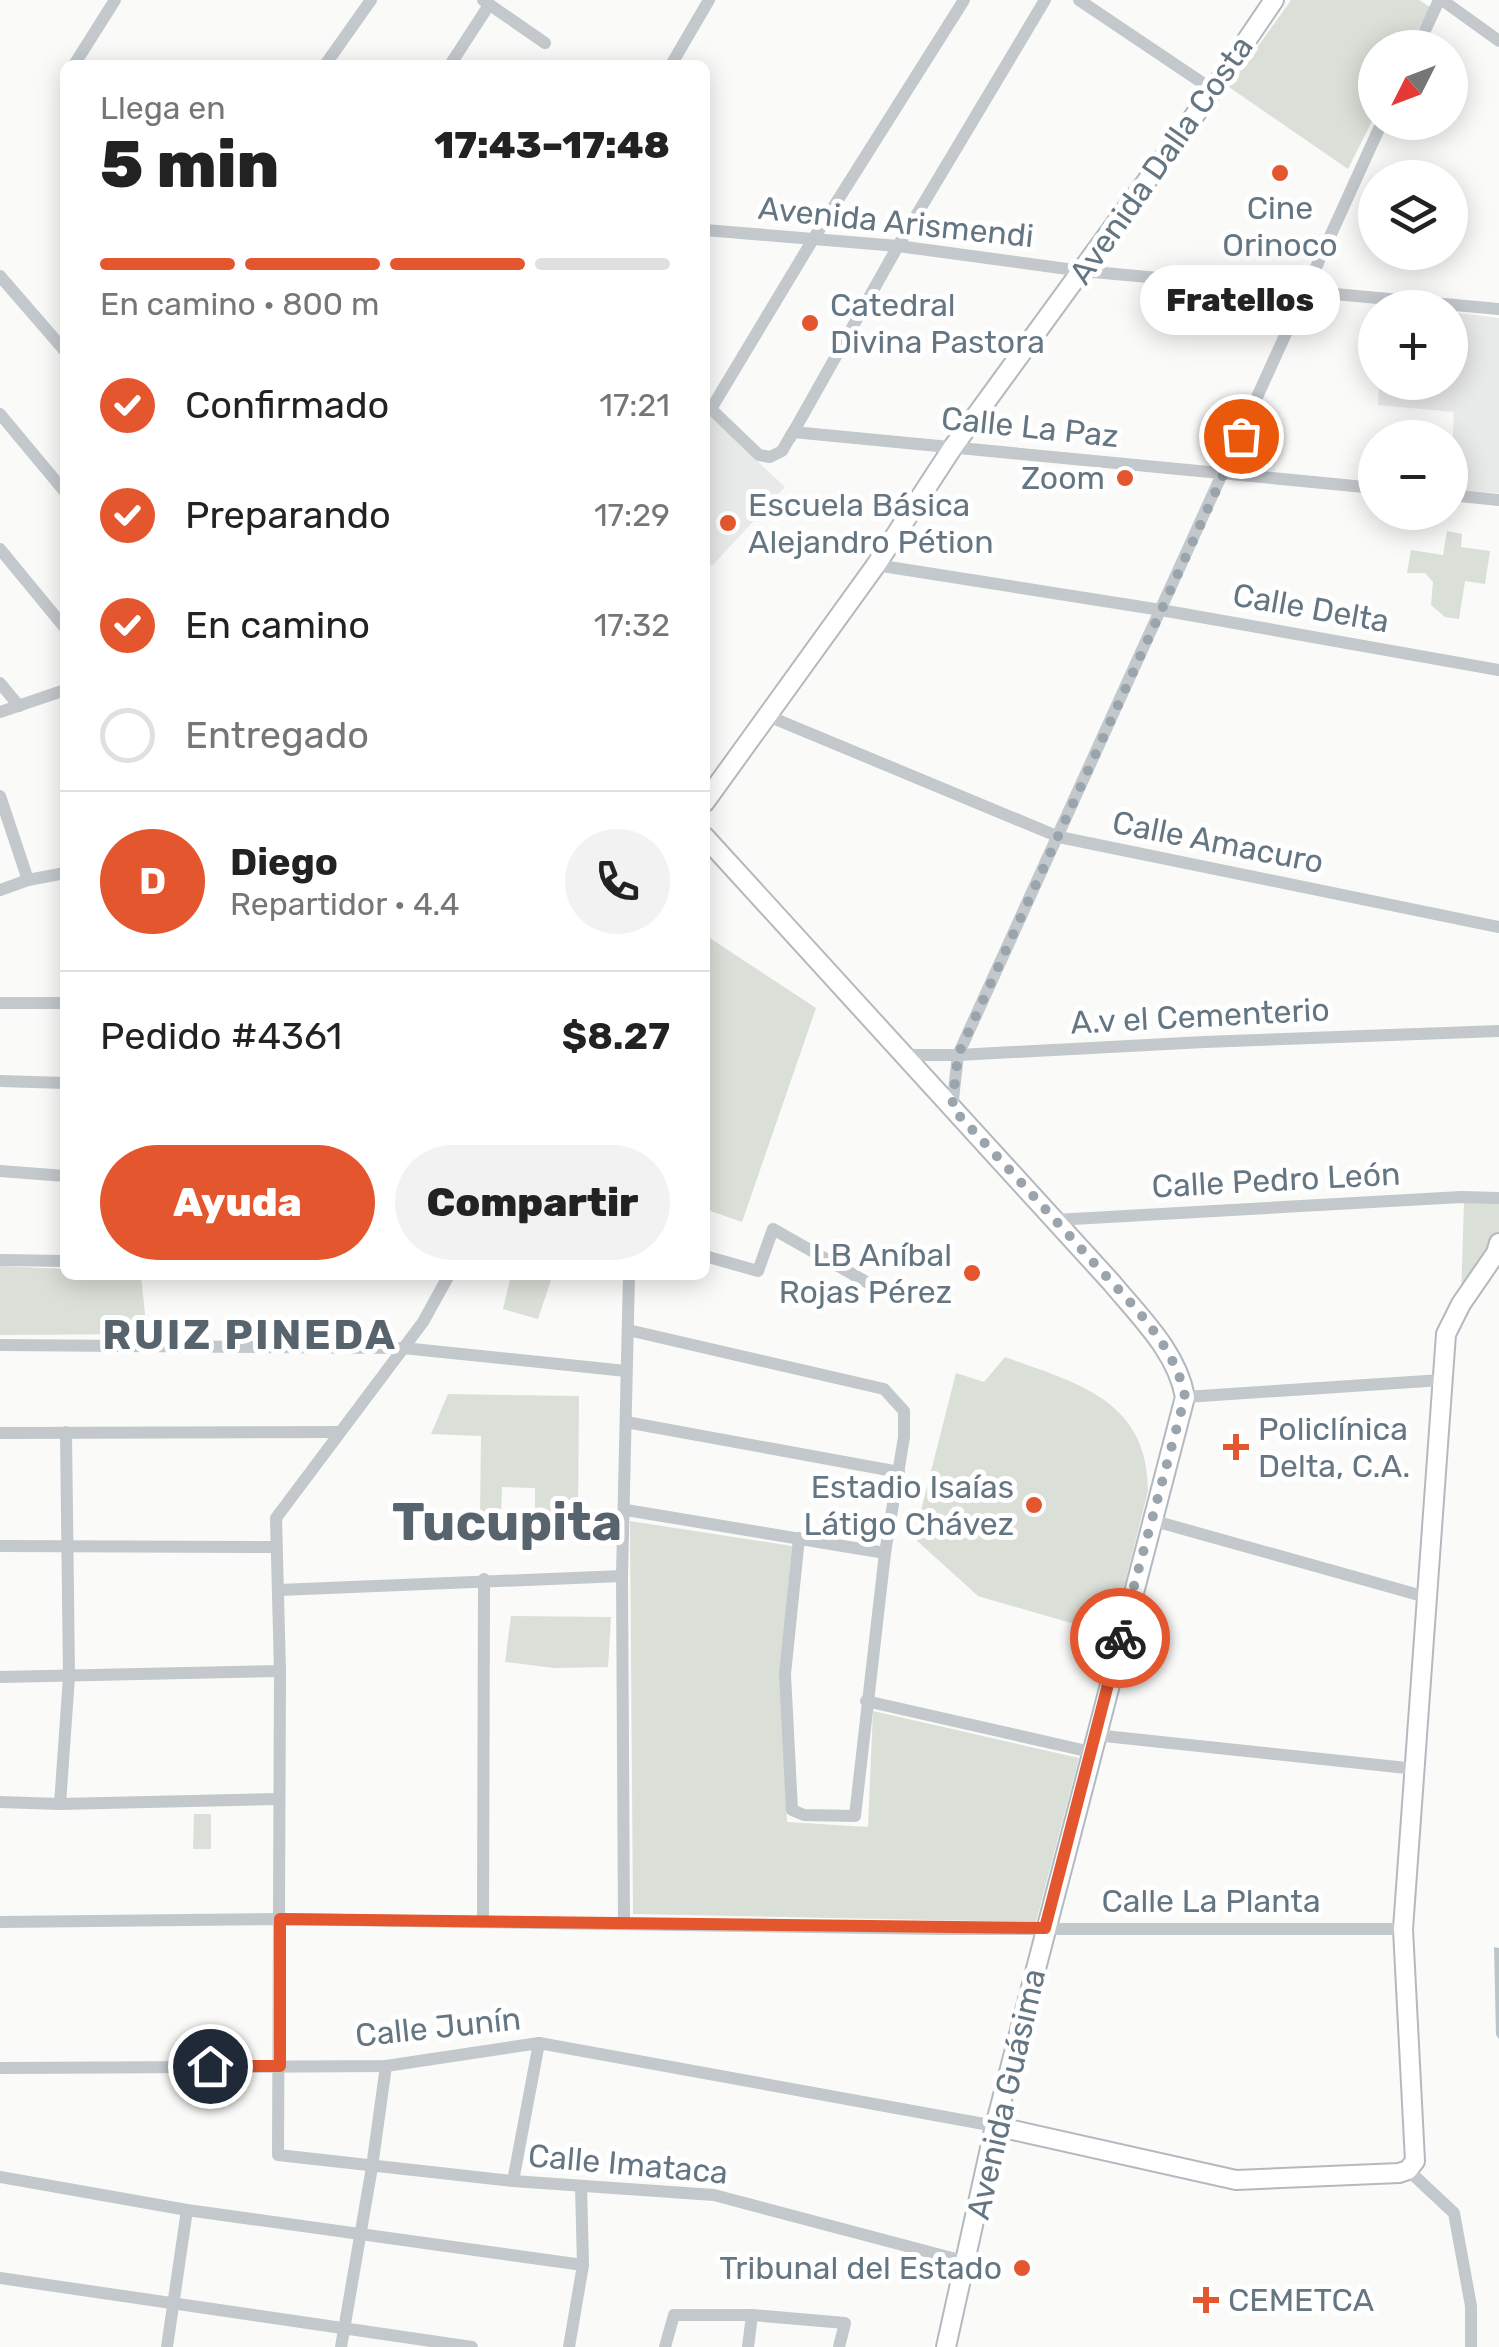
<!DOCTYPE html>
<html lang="es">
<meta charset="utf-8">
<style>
:root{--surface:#fff;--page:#f2f2f2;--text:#222;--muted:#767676;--line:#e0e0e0;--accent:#e4572e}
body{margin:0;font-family:Rubik,sans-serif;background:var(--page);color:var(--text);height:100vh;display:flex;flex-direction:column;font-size:38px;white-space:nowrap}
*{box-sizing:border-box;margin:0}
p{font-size:32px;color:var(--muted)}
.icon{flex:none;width:55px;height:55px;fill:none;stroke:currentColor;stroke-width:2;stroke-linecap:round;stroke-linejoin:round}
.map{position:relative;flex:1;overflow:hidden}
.details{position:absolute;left:60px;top:60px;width:650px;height:1220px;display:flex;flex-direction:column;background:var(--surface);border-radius:15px;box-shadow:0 5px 25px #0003}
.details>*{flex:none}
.needle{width:65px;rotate:228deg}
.controls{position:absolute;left:1358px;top:30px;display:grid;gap:20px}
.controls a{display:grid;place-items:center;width:110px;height:110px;border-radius:50%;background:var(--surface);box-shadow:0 5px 25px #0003;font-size:50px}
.pin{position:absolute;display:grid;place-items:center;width:85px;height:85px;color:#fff;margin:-42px;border:5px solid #fff;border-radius:50%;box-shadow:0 2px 10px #0007}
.courier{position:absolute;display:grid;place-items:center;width:100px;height:100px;margin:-50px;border:8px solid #e4572e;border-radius:50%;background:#fff;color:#222;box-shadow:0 2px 12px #0007}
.bubble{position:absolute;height:70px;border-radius:35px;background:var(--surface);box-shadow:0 5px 25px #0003;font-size:32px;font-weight:800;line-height:70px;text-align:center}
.headline em{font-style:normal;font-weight:800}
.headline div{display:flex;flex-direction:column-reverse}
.headline{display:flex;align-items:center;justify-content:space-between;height:170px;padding:0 40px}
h1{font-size:65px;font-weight:800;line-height:75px}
.bar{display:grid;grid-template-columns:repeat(4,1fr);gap:15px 10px;align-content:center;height:120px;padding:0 40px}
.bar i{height:12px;border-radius:8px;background:var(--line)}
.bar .active{background:var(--accent)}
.bar p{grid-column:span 4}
.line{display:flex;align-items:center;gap:25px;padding:0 40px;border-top:2px solid var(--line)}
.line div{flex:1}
.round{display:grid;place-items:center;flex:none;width:105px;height:105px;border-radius:52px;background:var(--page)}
ol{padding:0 40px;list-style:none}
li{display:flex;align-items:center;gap:30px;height:110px}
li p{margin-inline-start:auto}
li .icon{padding:10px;border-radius:50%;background:var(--accent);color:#fff;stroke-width:4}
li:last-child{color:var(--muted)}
li i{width:55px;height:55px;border:5px solid var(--line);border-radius:50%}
.primary-button{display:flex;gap:20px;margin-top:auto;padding:20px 40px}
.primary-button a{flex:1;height:115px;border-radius:60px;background:var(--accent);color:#fff;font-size:40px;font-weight:800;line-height:115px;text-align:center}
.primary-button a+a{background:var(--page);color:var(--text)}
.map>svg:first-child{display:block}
</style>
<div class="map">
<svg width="1499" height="2347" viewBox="0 0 1499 2347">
<rect width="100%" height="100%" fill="#fafaf8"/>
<!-- built -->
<g fill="#e8e9e9">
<path d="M1450,312L1499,318V493L1450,489L1454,412L1378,405L1379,383L1450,382Z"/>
<path d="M705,412L785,487L712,566L705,559Z"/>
</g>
<!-- green -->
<g fill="#dadfd7">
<path d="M1291,0H1419L1430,7L1409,47L1375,48V115L1348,169L1229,87Z"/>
<path d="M1447,531L1462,534L1461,547L1490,551L1485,584L1465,581L1459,619L1445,617L1431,605L1433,582L1425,573H1407L1411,550L1443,555Z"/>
<path d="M705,935L816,1008L742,1222L705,1209Z"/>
<path d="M1499,1199V1243L1461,1302L1464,1201Z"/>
<path d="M0,1266L65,1269V1275H141L147,1334L0,1335Z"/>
<path d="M511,1275H539L551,1280L538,1319L503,1309Z"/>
<path d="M1005,1357C1076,1383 1148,1399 1148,1491L1112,1635L978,1596L914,1538L956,1373L984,1382Z"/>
<path d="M448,1394L579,1396L578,1514L535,1531V1488L502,1487L501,1515H480L481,1436L431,1434Z"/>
<path d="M630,1521L792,1546L780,1672L787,1822L868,1827L873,1711L1079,1758L1036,1922L633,1914Z"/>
<path d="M511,1616L611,1617L608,1667L554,1668L505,1662Z"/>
<path d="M194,1814H211V1849H193Z"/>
</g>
<!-- water -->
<path fill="#bbc7cb" d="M1494,1947L1499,1948V2039L1496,2035Z"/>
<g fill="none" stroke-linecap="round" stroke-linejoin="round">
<!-- secondary casing -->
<g stroke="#b3babf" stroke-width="22">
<g id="secondary">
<path d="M705,802L876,565L953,447L1213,90L1274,0"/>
<path d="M705,837L1111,1282C1140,1317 1177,1352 1185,1397L995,2126L946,2347"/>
<path d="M995,2126L1236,2180L1399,2173L1408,2170L1415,2161L1403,1929L1446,1334L1461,1304L1496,1253L1499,1243"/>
</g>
</g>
<!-- street -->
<g stroke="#c3c8cc" stroke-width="12">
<path d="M483,0L545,43"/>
<path d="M964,0L812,241L711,409L759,455L770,457L782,451L793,432L1375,488"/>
<path d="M1079,0L1213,90"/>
<path d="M1442,0L1499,41"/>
<path d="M1417,48L1439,0"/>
<path d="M74,65L115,0"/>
<path d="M325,65L371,0"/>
<path d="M450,65L489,5"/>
<path d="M671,65L709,0"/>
<path d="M705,230L898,246L1082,271L1499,309"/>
<path d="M0,276L65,351"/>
<path d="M0,414L65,492"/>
<path d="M790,438L898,246L1045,0"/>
<path d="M1450,495L1499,500"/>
<path d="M0,549L65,628"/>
<path d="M876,565L1161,610L1499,670"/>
<path d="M0,683L19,706"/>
<path d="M0,712L65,690"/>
<path d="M768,716L1059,837L1499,927"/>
<path d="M0,796L28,880"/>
<path d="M0,890L28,880L65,873"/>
<path d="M0,1003H65"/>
<path d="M903,1055H958L1204,1042L1499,1031"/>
<path d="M0,1081L65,1083"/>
<path d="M952,1108L958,1055L1382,122"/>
<path d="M0,1171L65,1176"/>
<path d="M1055,1220L1461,1197L1499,1198"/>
<path d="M705,1256L758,1271L773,1229L877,1288"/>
<path d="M0,1260L65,1261"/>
<path d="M449,1275L423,1322L276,1518L280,1671L278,2155L513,2181L714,2195L967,2262"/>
<path d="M628,1330L884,1389L904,1411V1437L885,1553L855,1816L804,1815L792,1810L785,1674L799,1538"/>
<path d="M0,1345L403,1348L626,1371"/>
<path d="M1185,1397L1442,1380"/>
<path d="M626,1422L899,1472"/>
<path d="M0,1433L340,1432"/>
<path d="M626,1510L885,1553"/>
<path d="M1151,1520L1426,1597"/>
<path d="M0,1546L276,1547"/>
<path d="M279,1590L622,1576"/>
<path d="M0,1677L280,1671"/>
<path d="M866,1701L1091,1752"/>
<path d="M1095,1735L1416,1769"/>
<path d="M0,1802L60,1804L277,1799"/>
<path d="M60,1804L69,1677L66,1432"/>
<path d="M483,1921L484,1579"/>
<path d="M0,1922L279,1919L941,1929H1403"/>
<path d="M624,1923L622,1576L629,1275"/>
<path d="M0,2068L386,2066L539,2043L995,2126"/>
<path d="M1408,2170L1454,2213L1471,2306V2347"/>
<path d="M0,2177L187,2210L583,2265"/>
<path d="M513,2181L539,2043"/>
<path d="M0,2278L472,2347"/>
<path d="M167,2347L187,2210"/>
<path d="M341,2347L372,2167L386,2066"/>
<path d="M569,2347L583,2265L581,2186"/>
<path d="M665,2347L674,2315H752L845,2323L839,2347"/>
<path d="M748,2347L752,2315"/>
</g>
<!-- secondary -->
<use href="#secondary" stroke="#fff" stroke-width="18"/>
</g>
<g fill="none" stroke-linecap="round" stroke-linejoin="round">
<!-- done -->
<path stroke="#99a4ac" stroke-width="10" stroke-dasharray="0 18" d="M1120,1638L1185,1397C1175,1341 1120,1293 1084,1252C1040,1203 996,1155 952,1108L958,1055L1241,436"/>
<!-- route -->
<path stroke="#e4572e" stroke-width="12" d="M210,2066H280V1919L1045,1928L1120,1638"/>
</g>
<!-- markers -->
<g fill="#e4572e" stroke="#fff" stroke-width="4">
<circle cx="1280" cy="173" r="10"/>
<circle cx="810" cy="323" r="10"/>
<circle cx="1125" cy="478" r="10"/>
<circle cx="728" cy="523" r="10"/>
<circle cx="972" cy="1273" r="10"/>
<path d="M1231 1432h10v10h10v10h-10v10h-10v-10h-10v-10h10z"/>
<circle cx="1034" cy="1505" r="10"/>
<circle cx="1022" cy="2268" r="10"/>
<path d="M1201 2285h10v10h10v10h-10v10h-10v-10h-10v-10h10z"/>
</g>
<g text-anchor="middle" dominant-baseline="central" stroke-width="10" stroke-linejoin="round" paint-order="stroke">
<!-- street labels -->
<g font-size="32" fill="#657683" stroke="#fff">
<text transform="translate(1161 160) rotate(-55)">Avenida Dalla Costa</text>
<text transform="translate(896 222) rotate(6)">Avenida Arismendi</text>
<text transform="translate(1030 427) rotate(6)">Calle La Paz</text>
<text transform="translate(1311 608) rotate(10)">Calle Delta</text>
<text transform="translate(1218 842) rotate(11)">Calle Amacuro</text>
<text transform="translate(1200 1016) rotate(-3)">A.v el Cementerio</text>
<text transform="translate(1276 1180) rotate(-3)">Calle Pedro León</text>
<text x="1211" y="1901">Calle La Planta</text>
<text transform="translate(438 2027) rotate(-6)">Calle Junín</text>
<text transform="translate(1006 2094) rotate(-77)">Avenida Guásima</text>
<text transform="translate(628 2164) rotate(5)">Calle Imataca</text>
</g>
<!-- poi labels -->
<g font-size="32" fill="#657683" stroke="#fff" text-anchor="start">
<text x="1280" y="208" text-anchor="middle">Cine<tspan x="1280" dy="37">Orinoco</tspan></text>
<text x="830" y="305">Catedral<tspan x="830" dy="37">Divina Pastora</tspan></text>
<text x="1105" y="478" text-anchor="end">Zoom</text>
<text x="748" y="505">Escuela Básica<tspan x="748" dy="37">Alejandro Pétion</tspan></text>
<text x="952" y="1255" text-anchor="end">LB Aníbal<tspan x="952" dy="37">Rojas Pérez</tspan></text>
<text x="1258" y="1429">Policlínica<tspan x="1258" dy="37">Delta, C.A.</tspan></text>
<text x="1014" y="1487" text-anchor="end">Estadio Isaías<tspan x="1014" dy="37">Látigo Chávez</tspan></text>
<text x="1002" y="2268" text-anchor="end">Tribunal del Estado</text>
<text x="1228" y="2300">CEMETCA</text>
</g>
<!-- district labels -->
<g font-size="42" font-weight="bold" letter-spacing="2.5" fill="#57646e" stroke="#fff">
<text x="250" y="1335">RUIZ PINEDA</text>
</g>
<!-- town labels -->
<g font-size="52" font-weight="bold" fill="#57646e" stroke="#fff">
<text x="507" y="1522">Tucupita</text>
</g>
</g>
</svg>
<div class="controls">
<a><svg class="needle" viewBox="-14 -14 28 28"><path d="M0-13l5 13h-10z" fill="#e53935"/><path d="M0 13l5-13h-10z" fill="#767676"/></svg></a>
<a><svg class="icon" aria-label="layers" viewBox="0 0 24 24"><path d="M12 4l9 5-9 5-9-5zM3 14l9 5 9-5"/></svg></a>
<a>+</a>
<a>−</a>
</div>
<div class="pin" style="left:1241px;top:436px;background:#ea580c"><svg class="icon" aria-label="bag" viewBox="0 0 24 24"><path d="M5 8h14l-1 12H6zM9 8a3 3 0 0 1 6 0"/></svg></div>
<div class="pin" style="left:210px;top:2066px;background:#1f2937"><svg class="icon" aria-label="home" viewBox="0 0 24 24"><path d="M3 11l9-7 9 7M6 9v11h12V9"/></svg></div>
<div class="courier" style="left:1120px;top:1638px"><svg class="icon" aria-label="bike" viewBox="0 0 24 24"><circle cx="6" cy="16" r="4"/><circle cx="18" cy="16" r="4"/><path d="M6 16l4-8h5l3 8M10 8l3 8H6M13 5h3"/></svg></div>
<div class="bubble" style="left:1140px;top:265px;width:200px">Fratellos</div>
<section class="details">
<div class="headline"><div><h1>5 min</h1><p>Llega en</p></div><em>17:43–17:48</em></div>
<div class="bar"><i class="active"></i><i class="active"></i><i class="active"></i><i></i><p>En camino · 800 m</p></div>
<ol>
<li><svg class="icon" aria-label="check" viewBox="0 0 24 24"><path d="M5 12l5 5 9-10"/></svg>Confirmado<p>17:21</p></li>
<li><svg class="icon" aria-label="check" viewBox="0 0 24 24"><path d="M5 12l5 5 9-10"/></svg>Preparando<p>17:29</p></li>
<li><svg class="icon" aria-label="check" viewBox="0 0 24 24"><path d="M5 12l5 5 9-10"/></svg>En camino<p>17:32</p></li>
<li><i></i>Entregado</li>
</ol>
<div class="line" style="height:180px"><b class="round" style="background:var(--accent);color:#fff">D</b><div><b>Diego</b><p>Repartidor · 4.4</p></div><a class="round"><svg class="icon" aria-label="phone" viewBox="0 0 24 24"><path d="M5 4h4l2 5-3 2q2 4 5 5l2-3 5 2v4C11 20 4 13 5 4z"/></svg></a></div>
<div class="line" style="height:130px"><div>Pedido #4361</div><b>$8.27</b></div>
<div class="primary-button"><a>Ayuda</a><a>Compartir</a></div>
</section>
</div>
